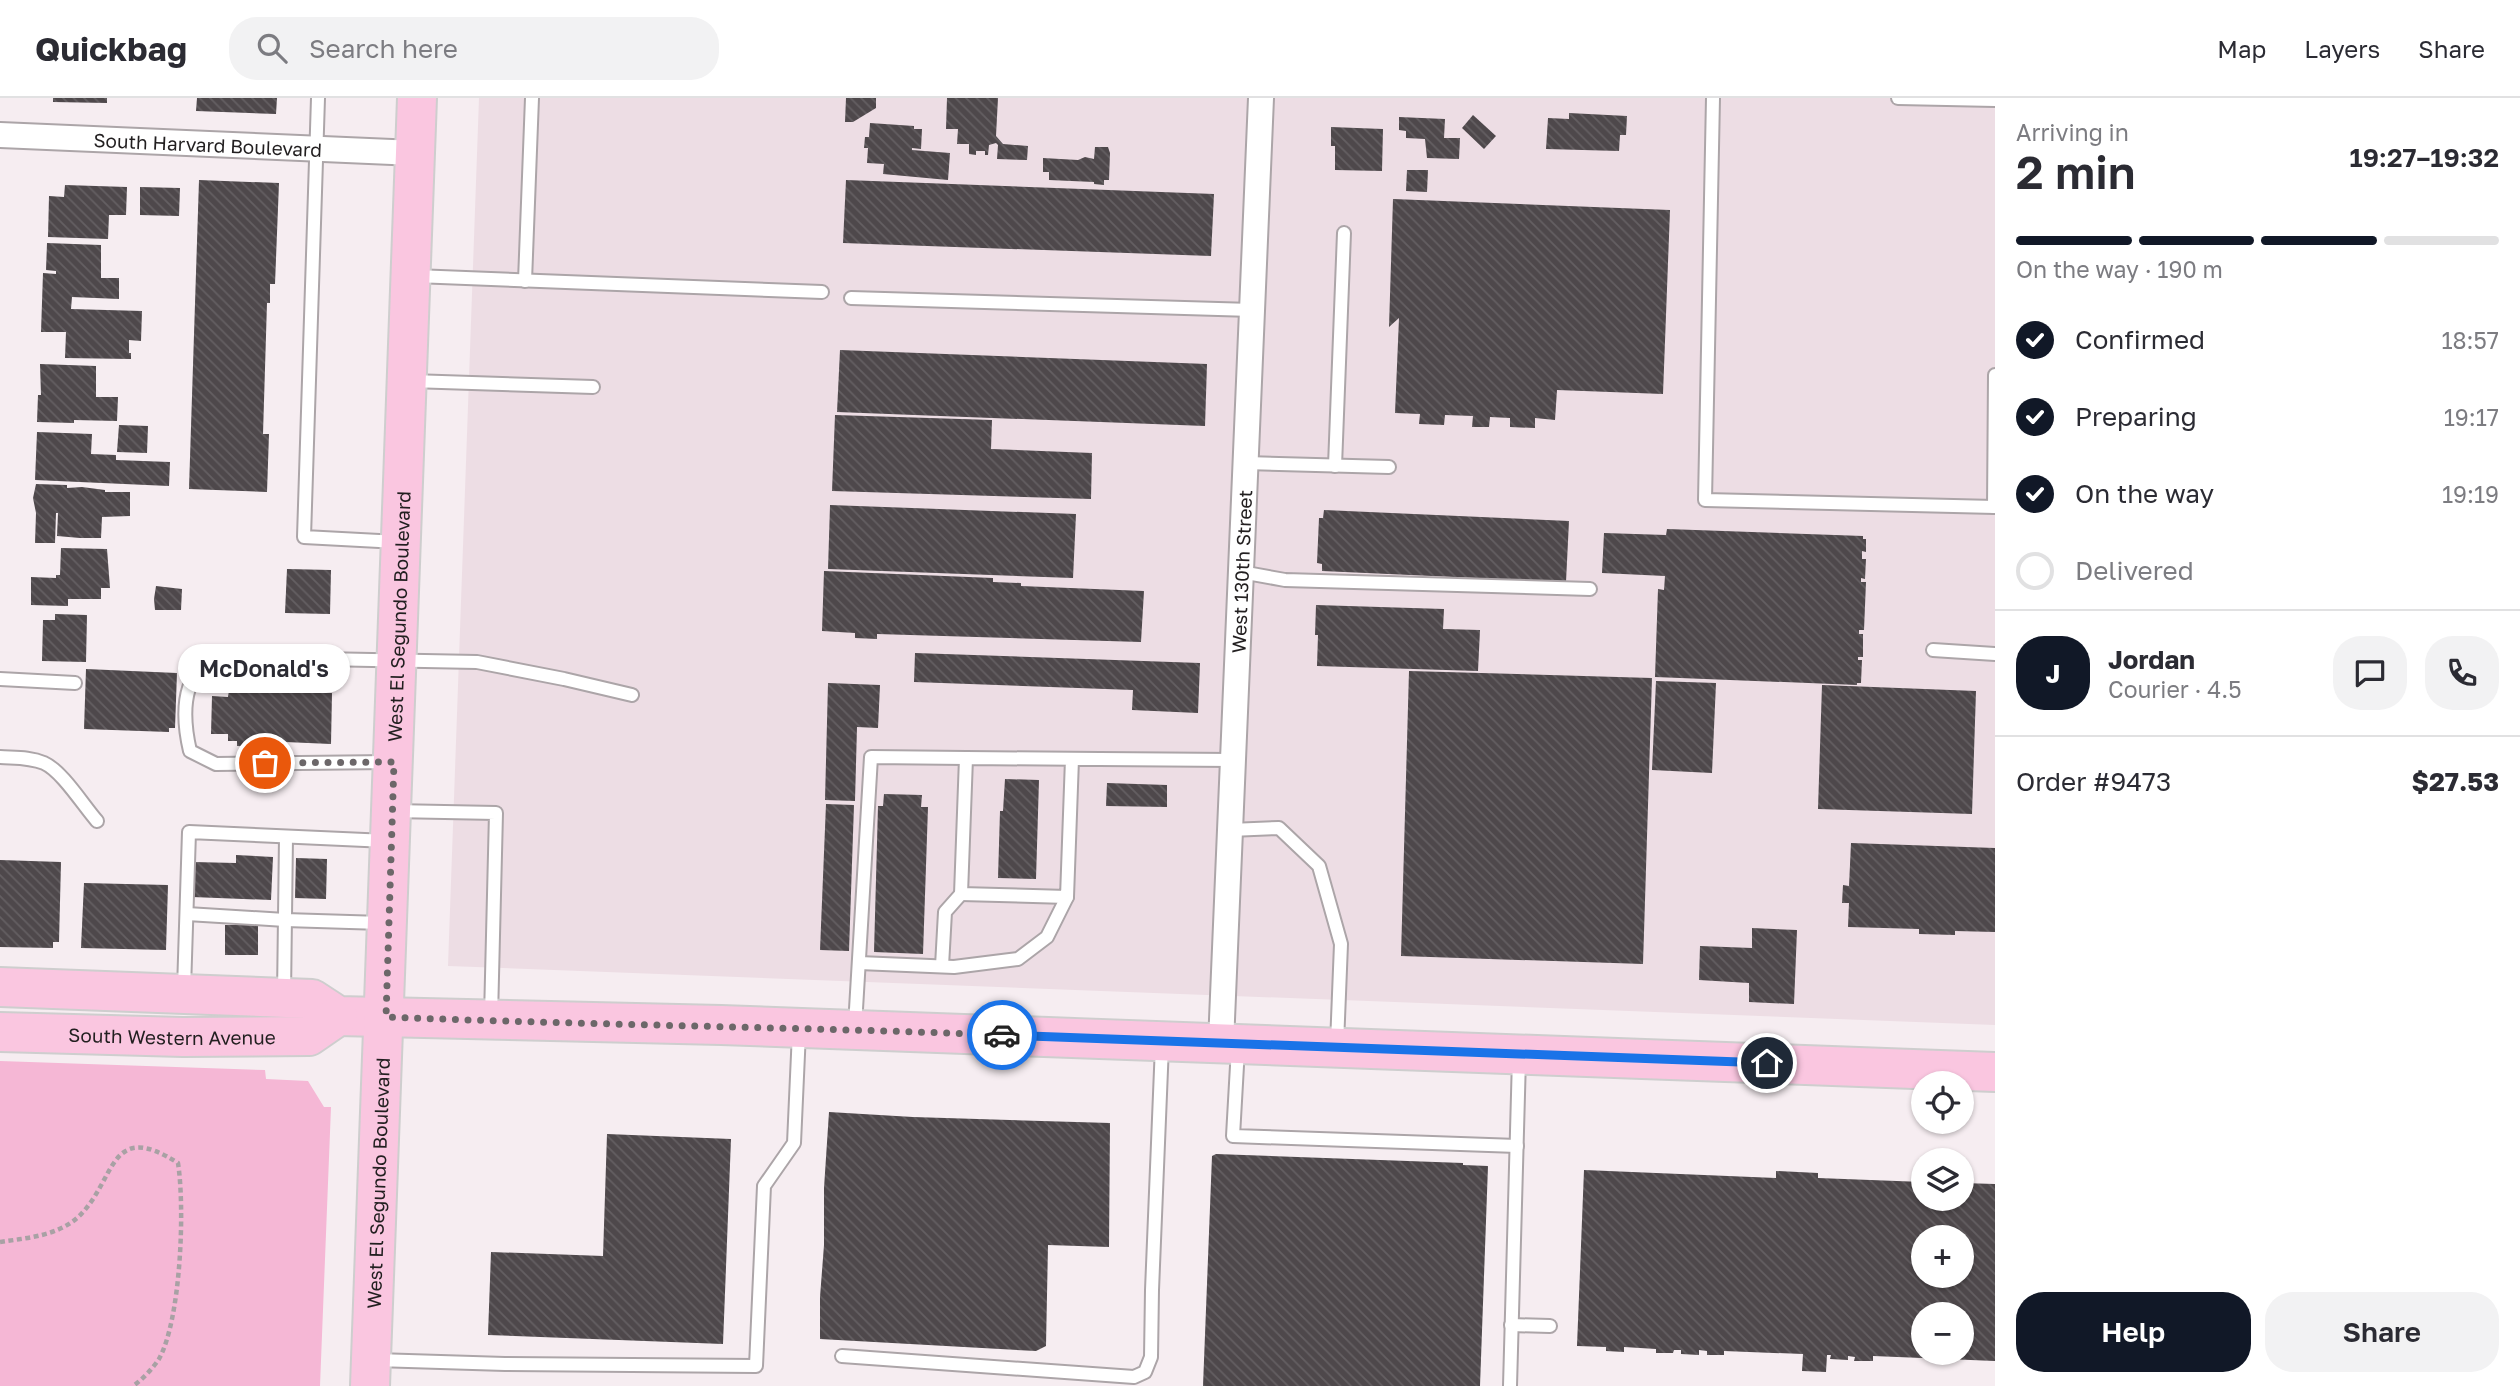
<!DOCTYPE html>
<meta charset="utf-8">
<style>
:root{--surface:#fff;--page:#f2f2f3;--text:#2b2b33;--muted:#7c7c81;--line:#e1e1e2;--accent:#111827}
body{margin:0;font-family:"Golos Text",sans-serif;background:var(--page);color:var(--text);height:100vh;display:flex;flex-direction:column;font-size:26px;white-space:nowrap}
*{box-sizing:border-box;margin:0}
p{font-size:23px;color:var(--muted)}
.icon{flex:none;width:38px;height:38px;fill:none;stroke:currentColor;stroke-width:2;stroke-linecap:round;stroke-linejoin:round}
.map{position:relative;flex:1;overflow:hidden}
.side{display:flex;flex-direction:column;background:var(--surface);width:525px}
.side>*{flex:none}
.fabs{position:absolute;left:1911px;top:973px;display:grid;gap:14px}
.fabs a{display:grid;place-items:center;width:63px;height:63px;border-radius:50%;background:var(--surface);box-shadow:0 2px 5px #0004;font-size:35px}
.pin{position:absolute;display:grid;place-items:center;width:60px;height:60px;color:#fff;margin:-30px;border:4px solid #fff;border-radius:50%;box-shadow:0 2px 7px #0007}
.courier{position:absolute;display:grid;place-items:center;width:70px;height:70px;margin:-35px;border:5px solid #1a73e8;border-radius:50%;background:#fff;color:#222;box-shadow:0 2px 9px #0007}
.bubble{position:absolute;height:49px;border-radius:24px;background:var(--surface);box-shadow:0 2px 5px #0004;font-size:23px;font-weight:600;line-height:49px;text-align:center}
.headline em{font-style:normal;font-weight:600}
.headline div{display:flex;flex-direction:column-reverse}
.headline{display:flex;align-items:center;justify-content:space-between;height:119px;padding:0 21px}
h1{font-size:46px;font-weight:600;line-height:52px}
.bar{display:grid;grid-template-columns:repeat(4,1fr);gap:10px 7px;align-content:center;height:84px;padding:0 21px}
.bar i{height:9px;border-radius:5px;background:var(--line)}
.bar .current{background:var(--accent)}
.bar p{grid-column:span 4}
.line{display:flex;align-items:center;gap:18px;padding:0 21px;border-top:2px solid var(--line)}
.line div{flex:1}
.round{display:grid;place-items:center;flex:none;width:74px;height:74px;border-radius:28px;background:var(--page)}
ol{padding:0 21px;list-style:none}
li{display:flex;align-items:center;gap:21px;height:77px}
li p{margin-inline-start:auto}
li .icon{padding:7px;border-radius:50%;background:var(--accent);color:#fff;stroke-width:4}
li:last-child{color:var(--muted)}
li i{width:38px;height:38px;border:4px solid var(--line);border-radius:50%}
.cta{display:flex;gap:14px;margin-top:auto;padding:14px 21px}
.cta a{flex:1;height:80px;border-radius:28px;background:var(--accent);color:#fff;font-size:28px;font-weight:600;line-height:80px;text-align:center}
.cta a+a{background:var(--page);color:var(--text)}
header{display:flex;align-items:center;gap:42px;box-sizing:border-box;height:98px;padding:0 35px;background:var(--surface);border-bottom:2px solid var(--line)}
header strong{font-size:33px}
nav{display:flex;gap:38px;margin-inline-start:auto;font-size:24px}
.search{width:490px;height:63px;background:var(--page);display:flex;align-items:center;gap:18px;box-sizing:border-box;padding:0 24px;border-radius:28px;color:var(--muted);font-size:26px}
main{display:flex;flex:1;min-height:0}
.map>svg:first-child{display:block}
</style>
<header>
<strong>Quickbag</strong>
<div class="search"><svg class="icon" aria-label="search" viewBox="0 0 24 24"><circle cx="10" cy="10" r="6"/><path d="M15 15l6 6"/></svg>Search here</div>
<nav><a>Map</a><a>Layers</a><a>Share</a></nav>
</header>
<main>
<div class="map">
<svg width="1995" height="1288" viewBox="0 0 1995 1288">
<defs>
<pattern id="building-back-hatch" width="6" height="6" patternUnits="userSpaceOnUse" patternTransform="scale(1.75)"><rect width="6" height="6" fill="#4e484b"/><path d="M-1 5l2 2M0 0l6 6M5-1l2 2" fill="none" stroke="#645f62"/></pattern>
</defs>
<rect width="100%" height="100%" fill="#f6edf1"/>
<!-- built -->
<path fill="#eddde4" d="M479,0H1995V927L448,868Z"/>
<!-- grass -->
<path fill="#f5b7d5" d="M0,963L265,972L266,981L308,983L324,1009H331L320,1288H0Z"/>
<!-- building -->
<g fill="url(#building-back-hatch)" fill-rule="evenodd">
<path d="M53,0H107V5L53,4Z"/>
<path d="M197,0H277L276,16L196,13Z"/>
<path d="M846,0H876V10L853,24H845Z"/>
<path d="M947,0H998L996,38L1003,46L1028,48L1027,62L997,61L998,47L996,45L989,47L988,57H985V53H976V57L969,56V46H957L958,31H946Z"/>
<path d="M1569,15L1627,18L1626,37H1620L1619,53L1546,51L1548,20L1569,21Z"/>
<path d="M1473,17L1496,38L1484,51L1462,30Z"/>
<path d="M1399,19L1445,21L1444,40H1460L1459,61L1427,60L1425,41L1406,40V33L1399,32Z"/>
<path d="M870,25L914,28V31H922L921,51L912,50V52L950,55L948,82L883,76L884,66L867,65L868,50H864L865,39H869Z"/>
<path d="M1331,29L1383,31L1382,73L1335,72V48H1331Z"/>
<path d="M1095,49H1108L1110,55L1109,82H1104V87L1094,86V84L1049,82V74H1043V60L1078,62L1085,59L1094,61Z"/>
<path d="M1407,72H1428L1427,94L1406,93Z"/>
<path d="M199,82L279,85L275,186H270V205H267L263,336H269L267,394L189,391Z"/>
<path d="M846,82L1214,96L1211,158L843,145Z"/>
<path d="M65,87L127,89L126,117H109L108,141L48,139L49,98L64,99Z"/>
<path d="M140,89L180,90L179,118L140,117Z"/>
<path d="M1393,101L1670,112L1663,296L1557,292L1555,322L1535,320V330L1510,329V320L1490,319L1489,329H1472L1473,318L1445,317L1444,327L1419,326L1420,316L1395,315L1399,220L1389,229Z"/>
<path d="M47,145L101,147V180H119V201L72,199L71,211L142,213L141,243L129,242V255H131V261L65,260L66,234H41L43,175L56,176V173L46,172Z"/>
<path d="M840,252L1207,266L1205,328L837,314Z"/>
<path d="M40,266L96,268V299H118L117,323L74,322V325L37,324L38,297H41Z"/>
<path d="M835,317L992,322L991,351L1092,355L1091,401L832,393Z"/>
<path d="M119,327L148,328L147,355L117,354Z"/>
<path d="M37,334L92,336L91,356L116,357V362L170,364L169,388L35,382Z"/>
<path d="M36,386L67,387V390L82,389L105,392V394H130V418L102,419L101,440H80L57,438L58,415H56L55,445H35L36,415L33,400Z"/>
<path d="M830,407L1076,416L1073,480L828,471Z"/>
<path d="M1324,412L1569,423L1566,484L1322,473V466L1317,465L1319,420H1323Z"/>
<path d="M1667,431L1863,438V441H1866V454L1862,453V461H1866L1865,481L1861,480V484H1866L1864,532H1859V536H1863V559H1858V562H1862L1861,585H1857V587L1655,579L1658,491L1664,492L1665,478L1602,475L1604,435L1666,437Z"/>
<path d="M61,450L107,451L110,490H101V501H68V508L31,507V479L56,480V477H60Z"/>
<path d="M287,471L331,472L330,516L285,515Z"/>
<path d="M824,473L993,480V484L1021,485V488L1144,493L1141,544L877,536V541L855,540V535L822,533Z"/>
<path d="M156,488L182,491L181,512H155L154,501Z"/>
<path d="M1316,507L1444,511L1443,531L1480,532L1478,573L1317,568L1318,537H1315Z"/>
<path d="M55,516L87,517L86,564L42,563L43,522H55Z"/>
<path d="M915,555L1200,565L1198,615L1132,612L1133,592L914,584Z"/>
<path d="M86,571L177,575L175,630H169V634L84,631Z"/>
<path d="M1409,573L1652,580L1643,866L1401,858Z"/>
<path d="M1656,583L1716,585L1712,675L1652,672Z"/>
<path d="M828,585L880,587L878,630L857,629L855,703L825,702Z"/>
<path d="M1822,587L1976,593L1972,716L1818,711Z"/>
<path d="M229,592L332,595L331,646L285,644V650L237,648V643H228V636H211L212,598L228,599Z"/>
<path d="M1005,681L1039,682L1036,781L998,780L1000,713H1003Z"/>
<path d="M1107,685L1167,687V709L1106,708Z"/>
<path d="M884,696L922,697L921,709H928L923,856L874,854L878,708H883Z"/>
<path d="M826,706L854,707L849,853L820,852Z"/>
<path d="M1851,745L1995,750V834L1955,833V837L1919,836V831L1848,829L1849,805H1842L1843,787L1849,788Z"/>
<path d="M236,757L273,759L271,802L192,799L193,764L236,765Z"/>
<path d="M296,760L327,761L326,801L295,800Z"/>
<path d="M0,762L61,764L59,844H53V850L0,849Z"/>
<path d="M84,785L168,787L166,852L81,850Z"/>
<rect x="225" y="827" width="33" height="30"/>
<path d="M1752,830L1797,832L1794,906L1749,904V885L1699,882L1700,848L1752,850Z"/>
<path d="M829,1014L913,1019L1110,1025L1109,1149L1048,1147L1046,1248L1036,1253L820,1241V1199L824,1147V1090Z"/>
<path d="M607,1036L731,1041L723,1246L488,1237L491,1154L603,1158Z"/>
<path d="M1216,1056L1463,1065V1067L1488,1068L1480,1288H1203L1212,1058Z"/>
<path d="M1584,1072L1776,1080V1073L1818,1075V1080L1923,1084V1101H1962V1085L1995,1086V1263L1873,1258V1263H1854L1855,1259L1848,1258V1262L1830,1261L1831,1257H1827L1826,1274L1802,1273L1803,1256L1724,1253V1257H1707V1253L1699,1252V1257L1681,1256V1252H1674L1673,1255H1656V1251L1624,1249V1254L1606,1253V1249L1577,1248ZM1923,1139H1962V1178H1923ZM1923,1216H1962V1255H1923Z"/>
</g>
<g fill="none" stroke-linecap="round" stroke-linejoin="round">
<!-- lane casing -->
<g stroke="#aca5a8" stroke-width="16">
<g id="lane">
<path d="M318,0L304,439L398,444"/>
<path d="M1713,0L1705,402L1995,409"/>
<path d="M1898,0L1995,2"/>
<path d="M415,178L822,194"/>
<path d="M525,183L532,0"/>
<path d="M851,200L1252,212"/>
<path d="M411,283L593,289"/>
<path d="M1246,365L1389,369"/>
<path d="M1335,368L1344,135"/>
<path d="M1994,409L1995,277"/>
<path d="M1241,474L1285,482L1590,491"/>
<path d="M1933,552L1995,556"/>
<path d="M0,581L75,585"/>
<path d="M0,659C15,660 30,659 44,665C62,673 83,707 97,723"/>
<path d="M1072,661L1067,799L961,796L966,660C1055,660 1144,662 1233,662"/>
<path d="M390,664L216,666L190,653C184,627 181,592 200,570C204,565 214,562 220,559L477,564L564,581L632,597"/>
<path d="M393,713L496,715L491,919"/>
<path d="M1230,732L1279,730L1319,768L1341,846L1337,946"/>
<path d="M187,816L285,822L382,825"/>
<path d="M859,865L954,869L1018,861L1047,839L1067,799"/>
<path d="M942,868L945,814L961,796"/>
<path d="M184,891L189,734L387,743"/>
<path d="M284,897L286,739"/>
<path d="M855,928L871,659L966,660"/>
<path d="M1238,950L1233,1038L1517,1048"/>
<path d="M1511,1227L1550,1228"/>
<path d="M842,1258L1134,1279L1145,1274L1151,1259L1152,1192L1162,947"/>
<path d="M376,1262L505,1266L756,1268L764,1088L794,1045L799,934"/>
<path d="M1510,1288L1519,960"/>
</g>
</g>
<!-- street casing -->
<g stroke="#aca5a8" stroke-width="28">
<g id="street">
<path id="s1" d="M0,37L415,55"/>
<path id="s2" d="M1221,945L1261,0"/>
</g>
</g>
<!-- primary casing -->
<g stroke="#cecece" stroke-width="42">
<g id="primary">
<path d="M0,889L312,901L338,918L721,927L1995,974"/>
<path id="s3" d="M0,934L183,939L309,938L338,918"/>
<path id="s4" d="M370,1288L417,0"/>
</g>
</g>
<!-- path -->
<path stroke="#a8a1a4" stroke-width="4.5" stroke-dasharray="5 3.5" stroke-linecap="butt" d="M0,1144C27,1140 56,1138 77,1120C117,1084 107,1020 178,1065C185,1110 181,1221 159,1261C153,1270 142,1282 133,1288"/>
<!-- lane -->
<use href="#lane" stroke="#fff" stroke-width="12"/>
<!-- street -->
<use href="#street" stroke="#fff" stroke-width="24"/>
<!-- primary -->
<use href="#primary" stroke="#fac6e0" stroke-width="38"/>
</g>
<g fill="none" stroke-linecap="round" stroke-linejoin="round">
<!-- done -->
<path stroke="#6c6769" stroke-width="7" stroke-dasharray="0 12.6" d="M265,665L394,664L386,919C591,927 797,929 1002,937"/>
<!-- route -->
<path stroke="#1a73e8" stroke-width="9" d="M1002,937L1767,965"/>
</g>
<g text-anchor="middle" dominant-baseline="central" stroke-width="7" stroke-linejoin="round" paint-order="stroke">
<!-- street labels -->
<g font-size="19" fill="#221f20" stroke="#f6edf1">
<text stroke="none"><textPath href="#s1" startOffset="208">South Harvard Boulevard</textPath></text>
<text stroke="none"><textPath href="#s2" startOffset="472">West 130th Street</textPath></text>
<text stroke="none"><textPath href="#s4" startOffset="770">West El Segundo Boulevard</textPath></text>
<text stroke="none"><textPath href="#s3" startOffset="172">South Western Avenue</textPath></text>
<text stroke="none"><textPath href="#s4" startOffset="203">West El Segundo Boulevard</textPath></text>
</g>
</g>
</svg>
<div class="fabs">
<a><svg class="icon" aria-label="locate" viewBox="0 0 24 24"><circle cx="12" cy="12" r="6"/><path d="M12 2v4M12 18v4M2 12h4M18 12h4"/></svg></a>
<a><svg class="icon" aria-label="layers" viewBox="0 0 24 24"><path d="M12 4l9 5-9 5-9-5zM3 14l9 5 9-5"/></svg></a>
<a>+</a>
<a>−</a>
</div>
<div class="pin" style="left:265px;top:665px;background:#ea580c"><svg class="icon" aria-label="bag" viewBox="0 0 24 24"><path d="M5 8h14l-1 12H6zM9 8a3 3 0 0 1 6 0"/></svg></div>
<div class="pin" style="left:1767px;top:965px;background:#1f2937"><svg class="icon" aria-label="home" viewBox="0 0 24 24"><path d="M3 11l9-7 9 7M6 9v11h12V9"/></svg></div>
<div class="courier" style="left:1002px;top:937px"><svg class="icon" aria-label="car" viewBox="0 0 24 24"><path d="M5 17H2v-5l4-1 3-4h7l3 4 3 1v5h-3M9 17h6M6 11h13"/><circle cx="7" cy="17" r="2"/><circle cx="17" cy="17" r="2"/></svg></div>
<div class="bubble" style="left:178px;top:546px;width:172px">McDonald's</div>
</div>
<section class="side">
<div class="headline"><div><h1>2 min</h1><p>Arriving in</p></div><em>19:27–19:32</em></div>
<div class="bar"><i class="current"></i><i class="current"></i><i class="current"></i><i></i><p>On the way · 190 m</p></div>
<ol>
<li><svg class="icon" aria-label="check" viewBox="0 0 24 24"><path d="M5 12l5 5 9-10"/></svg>Confirmed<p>18:57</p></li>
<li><svg class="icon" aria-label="check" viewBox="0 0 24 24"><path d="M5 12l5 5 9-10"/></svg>Preparing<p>19:17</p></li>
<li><svg class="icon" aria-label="check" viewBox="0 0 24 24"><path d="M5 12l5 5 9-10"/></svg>On the way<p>19:19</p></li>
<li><i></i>Delivered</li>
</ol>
<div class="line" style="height:126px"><b class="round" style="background:var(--accent);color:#fff">J</b><div><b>Jordan</b><p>Courier · 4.5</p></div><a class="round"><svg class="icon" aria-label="chat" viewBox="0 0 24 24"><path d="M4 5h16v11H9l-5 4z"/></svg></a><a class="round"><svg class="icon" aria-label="phone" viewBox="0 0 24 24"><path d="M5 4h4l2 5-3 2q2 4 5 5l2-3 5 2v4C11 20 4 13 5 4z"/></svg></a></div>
<div class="line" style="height:91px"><div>Order #9473</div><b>$27.53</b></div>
<div class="cta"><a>Help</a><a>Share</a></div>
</section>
</main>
